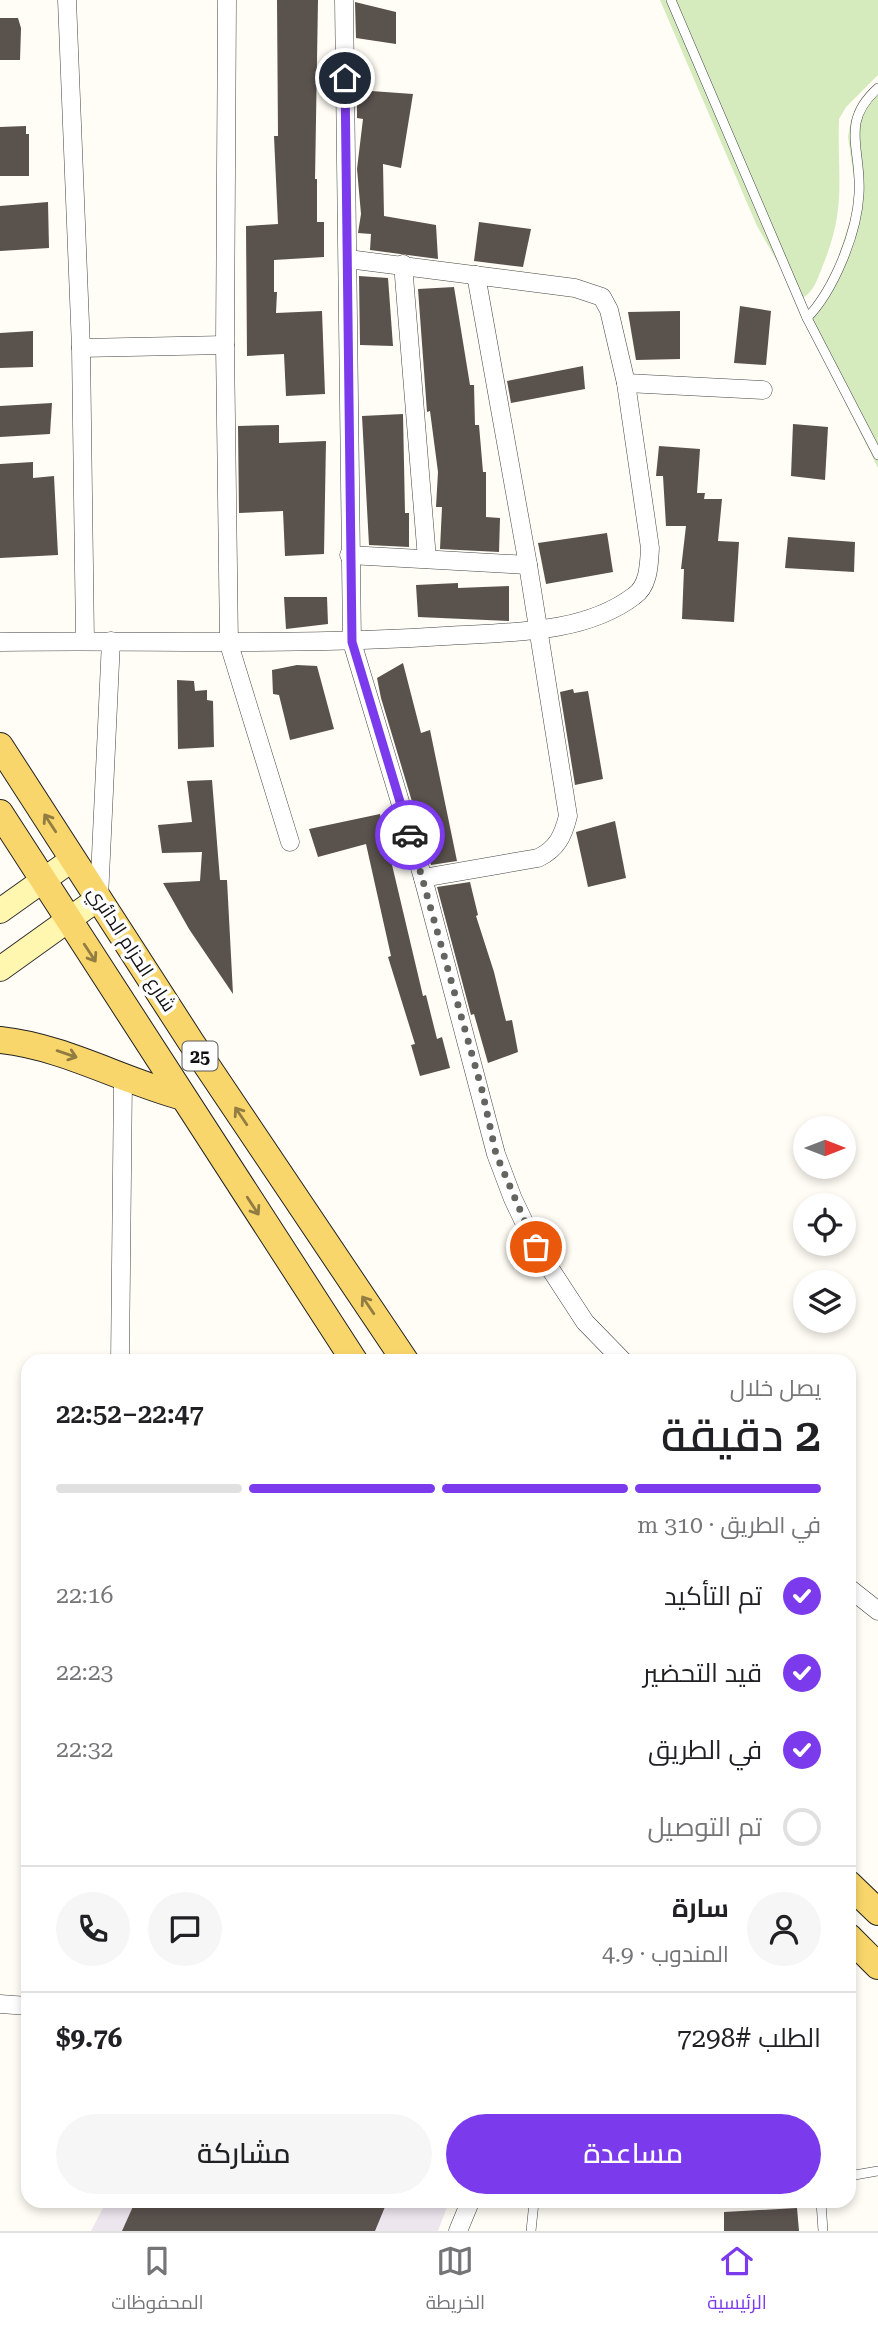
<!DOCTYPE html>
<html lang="ar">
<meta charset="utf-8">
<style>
:root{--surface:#fff;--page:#f6f6f6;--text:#202124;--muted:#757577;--line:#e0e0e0;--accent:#7c3aed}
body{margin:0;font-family:"Roboto Serif",Cairo,serif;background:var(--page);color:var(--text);direction:rtl;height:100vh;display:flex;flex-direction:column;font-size:26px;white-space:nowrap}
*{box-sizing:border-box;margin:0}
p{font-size:23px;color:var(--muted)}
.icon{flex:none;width:38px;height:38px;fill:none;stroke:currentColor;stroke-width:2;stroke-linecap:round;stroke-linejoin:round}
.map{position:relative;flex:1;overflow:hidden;direction:ltr}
.sheet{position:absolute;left:21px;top:1354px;width:835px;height:854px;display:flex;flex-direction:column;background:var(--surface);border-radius:21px;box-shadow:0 4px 10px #0003;direction:rtl}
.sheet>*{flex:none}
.needle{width:46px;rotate:90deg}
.buttons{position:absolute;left:793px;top:1116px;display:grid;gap:14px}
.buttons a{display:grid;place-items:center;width:63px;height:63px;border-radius:50%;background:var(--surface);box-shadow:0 4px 10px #0003;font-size:35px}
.pin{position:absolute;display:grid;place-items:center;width:60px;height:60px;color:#fff;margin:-30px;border:4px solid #fff;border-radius:50%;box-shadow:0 2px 7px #0007}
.courier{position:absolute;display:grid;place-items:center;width:70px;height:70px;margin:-35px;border:5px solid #7c3aed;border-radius:50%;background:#fff;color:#222;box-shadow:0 2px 9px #0007}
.summary em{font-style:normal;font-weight:600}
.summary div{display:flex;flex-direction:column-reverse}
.summary{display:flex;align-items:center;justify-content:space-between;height:119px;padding:0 35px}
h1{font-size:46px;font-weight:600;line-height:52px}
.bar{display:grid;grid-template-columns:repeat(4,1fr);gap:10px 7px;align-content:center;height:84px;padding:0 35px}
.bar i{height:9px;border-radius:5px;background:var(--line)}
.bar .on{background:var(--accent)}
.bar p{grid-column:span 4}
.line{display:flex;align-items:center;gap:18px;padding:0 35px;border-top:2px solid var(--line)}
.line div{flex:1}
.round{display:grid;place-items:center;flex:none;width:74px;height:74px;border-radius:37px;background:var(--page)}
ol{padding:0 35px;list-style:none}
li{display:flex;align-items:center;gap:21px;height:77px}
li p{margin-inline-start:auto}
li .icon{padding:7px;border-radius:50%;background:var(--accent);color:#fff;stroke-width:4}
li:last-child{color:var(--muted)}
li i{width:38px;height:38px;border:4px solid var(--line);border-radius:50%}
.button{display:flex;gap:14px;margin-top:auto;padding:14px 35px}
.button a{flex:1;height:80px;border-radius:42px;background:var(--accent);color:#fff;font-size:28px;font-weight:600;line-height:80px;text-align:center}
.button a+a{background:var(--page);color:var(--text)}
.dock{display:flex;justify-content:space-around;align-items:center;height:98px;border-top:2px solid var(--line);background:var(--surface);font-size:19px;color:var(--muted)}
.dock a{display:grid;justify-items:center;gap:4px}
.dock .on{color:var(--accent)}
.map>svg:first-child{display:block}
</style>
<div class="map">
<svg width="878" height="2231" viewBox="0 0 878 2231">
<rect width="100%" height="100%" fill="#fffdf5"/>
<!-- industrial -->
<path fill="#eee6ef" d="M106,2202H449L438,2231H91Z"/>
<!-- green -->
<g fill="#d5ebbd">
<path d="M660,0H878V75L846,107L839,119C837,179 847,206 823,265C817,280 814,293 799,300L757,226Z"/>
<path d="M878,90V468L813,337L810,318L835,267L857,199L848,137L851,120Z"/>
</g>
<!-- building -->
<g fill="#5a524d">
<path d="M277,0H318L315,179H317V222H324V257L274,260V292H277L276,313L322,311L325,394L286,396L284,354L247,356L246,226L278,224L274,136H278Z"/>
<path d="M355,2L396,12V44L356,38Z"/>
<path d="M0,18H18L21,28L20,60H0Z"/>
<path d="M357,90L413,94L401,168L383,164L384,216L436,225L438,259L370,250L371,234L358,233L361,214L357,169L363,119L357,118Z"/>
<path d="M26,126V134H29V176H0V127Z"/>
<path d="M48,202L49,248L0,251V206Z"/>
<path d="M479,222L531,229L523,267L474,261Z"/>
<path d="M359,276L388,278L393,346L360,345Z"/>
<path d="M454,287L470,385H474L475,425H479L483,472H486V517L500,518L499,552L440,549L442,507H436L438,472L430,411L427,412L418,289Z"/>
<path d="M740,306L771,311L766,365L734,363Z"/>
<path d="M680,311V359L636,360L628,312Z"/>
<path d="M33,331V367L0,368V333Z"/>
<path d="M583,366L585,389L511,403L507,381Z"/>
<path d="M52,403L50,434L0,437V406Z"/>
<path d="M403,414L405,513H409V547L369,545L362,416Z"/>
<path d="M793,424L828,427L825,480L791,476Z"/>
<path d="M279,425V443L326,441L324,554L285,556L283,511L239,513L238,426Z"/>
<path d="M659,446L700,449L697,493H705L704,499H722L718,541L739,542L734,622L682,619L684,569H681L686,526H666L663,476H656Z"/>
<path d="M33,462V478L54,476L58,555L0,558V464Z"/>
<path d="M607,533L613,572L546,584L538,543Z"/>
<path d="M788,537L855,542L854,572L785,568Z"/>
<path d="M458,583V588L509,586V621L418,617L416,585Z"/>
<path d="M284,597H327L328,624L286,629Z"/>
<path d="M403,663L421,733L430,730L457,861L431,865L381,698L377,678Z"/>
<path d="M297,665L317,666L334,729L290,740L279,695L273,694L272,670Z"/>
<path d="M177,680L194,681L195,691L207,690V700L213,701L214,747L178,749Z"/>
<path d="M573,689L574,693L588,691L603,779L575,785L560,692Z"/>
<path d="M212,780L220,880H227L233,994L189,929L163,883L200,881L202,852L162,853L158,825L192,822L187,781Z"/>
<path d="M380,814L423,996L426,995L437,1039L442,1037L450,1068L420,1076L411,1045L415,1044L388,957L391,956L366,844L318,857L309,829Z"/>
<path d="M615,821L626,878L588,887L576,832Z"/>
<path d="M470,882L478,915L476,916L494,972L506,1021L512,1020L518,1052L488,1063L474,1014L471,1015L437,887Z"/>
<path d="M135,2202H387L375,2231H122Z"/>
<path d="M797,2208L799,2231H724V2212Z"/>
</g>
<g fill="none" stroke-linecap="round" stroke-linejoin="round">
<!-- lane casing -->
<g stroke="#444" stroke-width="10">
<g id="lane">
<path d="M671,0L807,318L878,455"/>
<path d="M807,318C834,290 857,233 859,194C862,149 839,123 878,88"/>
<path d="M849,2176L878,2171"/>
<path d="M821,2202L823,2231"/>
<path d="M531,2231L534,2202"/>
</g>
</g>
<!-- street casing -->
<g stroke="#444" stroke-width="19">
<g id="street">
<path d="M67,0L81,348L85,641"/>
<path d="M227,0L225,345L229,644L290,842"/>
<path d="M344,0L352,642L423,878L496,1154L513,1199L536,1247L585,1322L624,1362"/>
<path d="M403,264L427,559"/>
<path d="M81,348L225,345"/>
<path d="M626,383L763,390"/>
<path d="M349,555L528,565"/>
<path d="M0,642C149,640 296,646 445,636C506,632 583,635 634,596C649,586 649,564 650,548L626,383L609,310L602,297L575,288L348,259"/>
<path d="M423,878L538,858C557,849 563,836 568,816L528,565L476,275"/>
<path d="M99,898L111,641"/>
<path d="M120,1362L123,1078"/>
<path d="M849,1588L878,1611"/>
<path d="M0,2004L28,2006"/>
<path d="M458,2231L470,2202"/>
</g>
</g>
<!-- secondary casing -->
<g stroke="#333" stroke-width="26">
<g id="secondary">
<path d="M0,911L73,859"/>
<path d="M0,969L99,898"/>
</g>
</g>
<!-- primary casing -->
<g stroke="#222" stroke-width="28">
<g id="primary">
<path d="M0,746L191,1042L406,1362"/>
<path d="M0,813L355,1362"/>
<path d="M0,1040C65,1047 120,1080 183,1097"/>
<path d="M849,1884L878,1912"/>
<path d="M849,1937L878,1966"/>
</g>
</g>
<!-- lane -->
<use href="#lane" stroke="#fff" stroke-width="9"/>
<!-- street -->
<use href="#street" stroke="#fff" stroke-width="18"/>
<!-- secondary -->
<use href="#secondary" stroke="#fff6b0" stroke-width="24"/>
<!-- primary -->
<use href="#primary" stroke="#f9d66b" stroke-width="26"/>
</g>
<!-- one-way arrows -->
<defs><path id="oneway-shaft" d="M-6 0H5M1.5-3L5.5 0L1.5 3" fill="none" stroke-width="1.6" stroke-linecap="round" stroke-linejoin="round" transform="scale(1.75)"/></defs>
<g stroke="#917d42">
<use href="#oneway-shaft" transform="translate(50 823) rotate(-123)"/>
<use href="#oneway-shaft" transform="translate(90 953) rotate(57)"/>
<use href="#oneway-shaft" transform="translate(67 1054) rotate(19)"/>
<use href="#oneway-shaft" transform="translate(241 1116) rotate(-124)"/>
<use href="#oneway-shaft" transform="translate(253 1206) rotate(57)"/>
<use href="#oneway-shaft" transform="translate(368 1305) rotate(-124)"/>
</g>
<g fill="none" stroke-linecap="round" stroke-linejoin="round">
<!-- done -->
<path stroke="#646461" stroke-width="7" stroke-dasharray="0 12.6" d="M410,835L482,1090L496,1154L536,1247"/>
<!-- route -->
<path stroke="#7c3aed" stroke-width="9" d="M345,78L352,642L410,835"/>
</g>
<g text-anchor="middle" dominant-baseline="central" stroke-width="7" stroke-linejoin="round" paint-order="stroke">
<!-- shield labels -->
<rect fill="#fff" stroke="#585858" stroke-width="2" x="182.5" y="1041.5" width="35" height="29" rx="5"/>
<g font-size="18" font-weight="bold" fill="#111">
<text x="200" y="1056">25</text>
</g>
<!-- street labels -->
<g font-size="19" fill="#111" stroke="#fff">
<text transform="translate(132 949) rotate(57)">شارع الحزام الدائري</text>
</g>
</g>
</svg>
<div class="buttons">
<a><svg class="needle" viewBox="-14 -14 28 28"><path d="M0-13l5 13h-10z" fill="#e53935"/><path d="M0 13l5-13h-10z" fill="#757577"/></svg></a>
<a><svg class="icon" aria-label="locate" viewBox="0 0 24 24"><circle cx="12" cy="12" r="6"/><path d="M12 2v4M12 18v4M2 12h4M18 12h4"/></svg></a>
<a><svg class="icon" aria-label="layers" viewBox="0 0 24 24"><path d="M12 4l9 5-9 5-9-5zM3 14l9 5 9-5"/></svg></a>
</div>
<div class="pin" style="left:536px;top:1247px;background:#ea580c"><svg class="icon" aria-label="bag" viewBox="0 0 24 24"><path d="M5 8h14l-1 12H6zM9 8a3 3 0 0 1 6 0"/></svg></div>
<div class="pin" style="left:345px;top:78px;background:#1f2937"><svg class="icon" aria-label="home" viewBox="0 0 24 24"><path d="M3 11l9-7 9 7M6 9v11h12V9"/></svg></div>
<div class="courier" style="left:410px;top:835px"><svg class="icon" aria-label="car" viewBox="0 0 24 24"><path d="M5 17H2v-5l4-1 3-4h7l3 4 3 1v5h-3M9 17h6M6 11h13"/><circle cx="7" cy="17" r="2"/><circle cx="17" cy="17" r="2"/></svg></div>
<section class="sheet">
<div class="summary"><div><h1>2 دقيقة</h1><p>يصل خلال</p></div><em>22:47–22:52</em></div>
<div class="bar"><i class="on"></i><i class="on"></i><i class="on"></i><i></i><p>في الطريق · 310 m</p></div>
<ol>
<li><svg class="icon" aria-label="check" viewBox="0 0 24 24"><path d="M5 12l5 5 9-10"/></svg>تم التأكيد<p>22:16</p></li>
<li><svg class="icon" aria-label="check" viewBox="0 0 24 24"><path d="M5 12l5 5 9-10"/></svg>قيد التحضير<p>22:23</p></li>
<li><svg class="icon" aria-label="check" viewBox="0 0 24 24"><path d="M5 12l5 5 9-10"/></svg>في الطريق<p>22:32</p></li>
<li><i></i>تم التوصيل</li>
</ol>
<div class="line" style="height:126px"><a class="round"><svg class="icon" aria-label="person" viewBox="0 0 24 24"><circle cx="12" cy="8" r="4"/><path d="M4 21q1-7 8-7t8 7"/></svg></a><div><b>سارة</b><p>المندوب · 4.9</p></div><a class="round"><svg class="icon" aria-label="chat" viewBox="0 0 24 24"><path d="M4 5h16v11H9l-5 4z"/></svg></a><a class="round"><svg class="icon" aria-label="phone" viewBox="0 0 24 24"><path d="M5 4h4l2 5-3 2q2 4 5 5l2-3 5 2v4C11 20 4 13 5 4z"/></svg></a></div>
<div class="line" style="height:91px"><div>الطلب #7298</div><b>$9.76</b></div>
<div class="button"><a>مساعدة</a><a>مشاركة</a></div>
</section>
</div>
<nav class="dock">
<a class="on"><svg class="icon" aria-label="home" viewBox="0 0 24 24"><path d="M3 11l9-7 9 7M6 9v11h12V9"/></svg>الرئيسية</a>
<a><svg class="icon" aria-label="map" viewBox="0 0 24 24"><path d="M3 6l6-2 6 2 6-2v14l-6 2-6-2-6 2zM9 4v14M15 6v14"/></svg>الخريطة</a>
<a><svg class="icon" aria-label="saved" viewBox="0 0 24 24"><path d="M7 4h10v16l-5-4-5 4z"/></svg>المحفوظات</a>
</nav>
